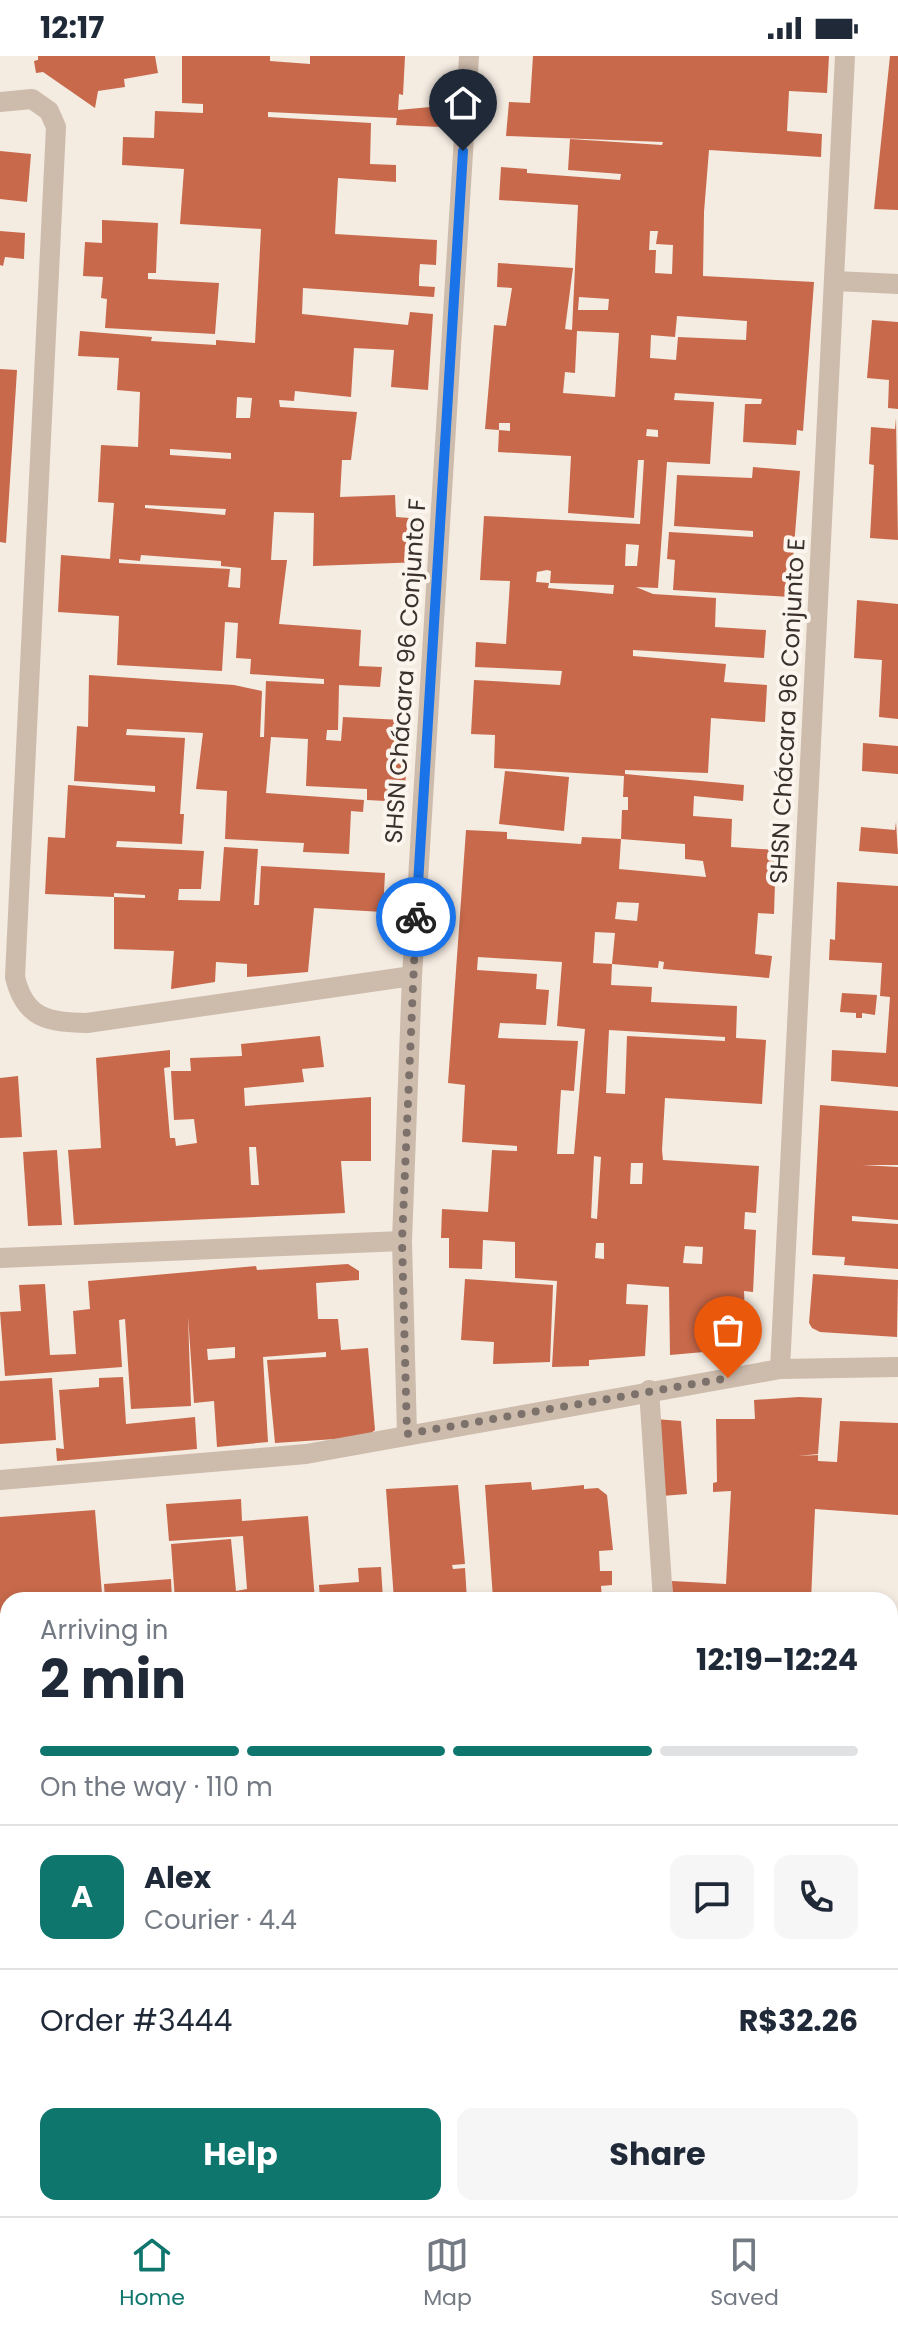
<!DOCTYPE html>
<meta charset="utf-8">
<style>
:root{--surface:#fff;--page:#f6f6f7;--text:#1f2937;--muted:#747a83;--line:#e0e1e3;--accent:#0f766e}
body{margin:0;font-family:Poppins,sans-serif;background:var(--page);color:var(--text);height:100vh;display:flex;flex-direction:column;font-size:30px;white-space:nowrap}
*{box-sizing:border-box;margin:0}
p{font-size:26px;color:var(--muted)}
.icon{flex:none;width:44px;height:44px;fill:none;stroke:currentColor;stroke-width:2;stroke-linecap:round;stroke-linejoin:round}
.map{position:relative;flex:1;overflow:hidden}
.panel{position:absolute;left:0px;top:1536px;width:898px;height:624px;display:flex;flex-direction:column;background:var(--surface);border-radius:24px 24px 0 0;box-shadow:0 4px 12px #0003}
.panel>*{flex:none}
.pin{position:absolute;display:grid;place-items:center;width:68px;height:68px;color:#fff;margin:-82px -34px;border-radius:50% 50% 50% 0;rotate:-45deg;box-shadow:0 0 8px #0007}
.pin .icon{rotate:45deg}
.courier{position:absolute;display:grid;place-items:center;width:80px;height:80px;margin:-40px;border:6px solid #1a73e8;border-radius:50%;background:#fff;color:#222;box-shadow:0 2px 10px #0007}
.headline em{font-style:normal;font-weight:700}
.headline div{display:flex;flex-direction:column-reverse}
.headline{display:flex;align-items:center;justify-content:space-between;height:136px;padding:0 40px}
h1{font-size:52px;font-weight:700;line-height:60px}
.bar{display:grid;grid-template-columns:repeat(4,1fr);gap:12px 8px;align-content:center;height:96px;padding:0 40px}
.bar i{height:10px;border-radius:6px;background:var(--line)}
.bar .current{background:var(--accent)}
.bar p{grid-column:span 4}
.line{display:flex;align-items:center;gap:20px;padding:0 40px;border-top:2px solid var(--line)}
.line div{flex:1}
.round{display:grid;place-items:center;flex:none;width:84px;height:84px;border-radius:16px;background:var(--page)}
.cta{display:flex;gap:16px;margin-top:auto;padding:16px 40px}
.cta a{flex:1;height:92px;border-radius:16px;background:var(--accent);color:#fff;font-size:32px;font-weight:700;line-height:92px;text-align:center}
.cta a+a{background:var(--page);color:var(--text)}
.status{display:flex;justify-content:space-between;align-items:center;height:56px;padding:0 40px;background:var(--surface);direction:ltr}
.status svg{height:22px;fill:currentColor}
.dock{display:flex;justify-content:space-around;align-items:center;height:112px;border-top:2px solid var(--line);background:var(--surface);font-size:22px;color:var(--muted)}
.dock a{display:grid;justify-items:center;gap:4px}
.dock .current{color:var(--accent)}
.map>svg:first-child{display:block}
</style>
<div class="status"><b>12:17</b><svg viewBox="0 0 49 12"><path d="M0 12V9h3v3zM5 12V6h3v6zM10 12V3h3v9zM15 12V0h3v12zM26 1h20v11H26zM47 4h2v5h-2z"/></svg></div>
<div class="map">
<svg width="898" height="2160" viewBox="0 0 898 2160">
<rect width="100%" height="100%" fill="#f4ebe1"/>
<!-- building -->
<g fill="#c8694b" fill-rule="evenodd">
<path d="M38,0H155L158,17L124,23L125,31L98,35L95,52L43,16L36,17L34,5L38,4Z"/>
<path d="M182,0H270V5L310,8V0H405L403,39L399,38L398,54L441,50L440,71L396,69L397,62L268,56V61L371,67L370,108L396,109V126L338,122L335,178L437,184L436,209L420,208L419,221V230L435,231L434,241L303,232L302,258L408,269L410,256L433,258L428,334L391,331L394,294L354,292L351,341L295,335L294,345L279,344L280,351L357,356L351,404H342L340,441L395,439L396,461L423,463L422,506L313,510L314,457L274,456L271,504H287L279,568L361,574L359,610L382,611L380,631L339,629L338,674H327L326,684L341,685L343,661L402,664V688L408,689L404,746L367,744V733L306,730L308,683L271,681L266,737L364,744L363,756L351,755L349,798L303,796L304,787L225,783L227,735L196,733L203,677L127,673L126,679L185,682L180,758H184L182,788L117,785L116,791L204,795L201,833H179L178,844L220,845L224,791L258,793L254,849H259L261,810L385,817L383,856L314,852L308,916L247,921V908L216,906L215,926L171,933L174,895L114,893V841L145,842V839L114,837V841L45,838L48,781L65,782L68,729L155,736V730L74,725L77,670L88,671L89,619L234,629L262,635L260,681H264L266,625L324,628V623L250,618L251,603L236,602L238,567L225,566L222,615L117,609L119,560L58,556L61,499L110,503L114,447L98,446L101,389L138,391L140,336L117,334L119,302L78,300L80,275L152,281L151,285L216,289V284L255,287L261,173L180,168L184,113L122,109L123,81L154,82L155,55L203,57V48L182,47ZM237,341L252,342L250,362H236ZM170,393L231,397V403L170,399ZM145,449L226,453L225,459L145,452ZM141,499L221,505V510L241,512L240,532L228,531L230,513L119,507V503L140,505Z"/>
<path d="M533,0H829L827,37L789,35L787,75L822,78L821,101L709,94L704,156L703,220L814,226L803,375L797,374L796,389L743,386L745,348H761L762,343L675,337L674,344L714,346L710,408L667,406L658,532L636,531L653,538L716,542L715,571L766,574L764,602L633,594V600L726,608L724,626L767,629L765,666L711,662L708,717L625,714V718L744,729L743,745L694,740L693,760L732,763L731,791L776,794L774,858L758,857L755,898L772,900L769,922L663,913L664,906L659,905L658,912L612,908L611,929L652,931L651,946L737,950L736,982L766,984L762,1048L665,1042L662,1094L663,1104L759,1110L756,1157L745,1156L744,1173L756,1174L753,1236L744,1235L746,1284L738,1293L670,1299L669,1231L627,1228L626,1248L648,1249L645,1300L589,1304V1310L552,1311L557,1225L515,1222V1186L483,1184L482,1213L449,1212V1182H441L442,1153L488,1156L492,1094L517,1095V1090L462,1086L465,1029L448,1027L466,774L507,776V783L581,788L582,781L621,783L619,813L706,821L703,805L685,803V788L621,783L622,754H628V741H623L624,720L494,712L495,679L471,678L474,624L560,629L562,615L475,611L476,586L506,588L510,525L480,524L484,460L640,468L644,404H638L634,462L568,457L571,400L498,396L499,374L510,375V367H499V374L485,373L494,269L506,270L512,232L497,231L498,207L573,212L565,273L572,274L578,149L499,144L501,111L527,113V117L620,124L621,118L568,114L570,83L662,89L663,86L506,80L509,46L530,47ZM650,175H658L656,188L673,189L672,218L655,217L656,194H649ZM579,241L609,243L608,254H578ZM677,260L747,265L746,284L678,281L676,304L650,302L651,279L675,281ZM577,275L619,277L615,341L563,337L565,316L575,317ZM647,373L658,374V381L646,380ZM626,488L639,489L637,510H625ZM547,514L551,515L550,527L614,529L613,538L548,532L549,527L536,526L537,516ZM617,846L639,847L637,865L615,863ZM595,876L615,877L612,908L593,907ZM478,901L562,906L557,970L585,973L574,1098H557L561,1034L574,1035L578,985L498,982L500,967L546,969L549,934L536,933L537,918L477,914ZM609,974L725,981V985L627,980L625,1038L606,1037ZM594,1100L601,1101L597,1163L591,1162ZM631,1107H643L642,1128H630ZM596,1187H604V1203L595,1202ZM685,1190L703,1191L702,1208L683,1207Z"/>
<path d="M890,0H898V154L874,153Z"/>
<path d="M0,95L31,98L27,146L0,143Z"/>
<path d="M102,164L158,167L156,217H148V223L219,227L215,278L105,272L107,243L101,242L103,221L83,220L85,186L102,187Z"/>
<path d="M0,175L25,177L24,203L5,201L3,210L0,209Z"/>
<path d="M872,264L898,266V353L888,352L889,324L867,322Z"/>
<path d="M0,313L17,314L6,487L0,486Z"/>
<path d="M896,362L898,484L870,482L874,409L869,408L871,371L895,373Z"/>
<path d="M753,411L800,415L790,541L673,534L675,504L667,503L669,476L753,481V475L674,470L677,419L752,422Z"/>
<path d="M857,544L898,548V663L879,661L882,604L854,602Z"/>
<path d="M863,687L898,690V718L862,715Z"/>
<path d="M505,715L569,721L564,775L499,768Z"/>
<path d="M896,766L898,798L859,795L861,771L895,774Z"/>
<path d="M837,826L898,830V1031L831,1025L832,994L886,997L890,941L880,940L882,907L829,904L830,883L835,884Z"/>
<path d="M842,937L877,939L875,959L862,957V962H856V957L840,956Z"/>
<path d="M320,980L324,1011L302,1013L304,1026L244,1032L245,1050L371,1041V1105H341L345,1157L74,1169L68,1094L101,1092L96,1002L170,994V1011L164,1012L170,1082H175L176,1090L197,1087L194,1063L174,1064L171,1015H191L190,1002L242,1000L241,988ZM249,1091H256L259,1129H251Z"/>
<path d="M18,1020L22,1081L0,1082V1022Z"/>
<path d="M820,1049L898,1055V1109H862L898,1111V1164L852,1160V1165L898,1168V1213L844,1209L845,1201L812,1199Z"/>
<path d="M57,1094L62,1169L28,1170L23,1096Z"/>
<path d="M348,1208L359,1215V1224L316,1227L318,1263H338L341,1294L368,1292L375,1374L366,1381L275,1387L267,1304L326,1301V1296L263,1301L268,1386L217,1391L214,1345L194,1347L188,1260L191,1350L131,1353L125,1263L119,1264L122,1311L5,1320L0,1256L21,1255L19,1229L45,1228L50,1299L76,1298L73,1255L90,1253L88,1225L256,1210L257,1214ZM235,1291V1302L208,1304L207,1293Z"/>
<path d="M813,1218L898,1224L897,1281L820,1276L812,1272L809,1267Z"/>
<path d="M465,1223L553,1229L550,1306L493,1308L494,1286L461,1284Z"/>
<path d="M123,1321L126,1368L195,1361L197,1393L57,1405L56,1392L64,1393L59,1334L99,1331V1322Z"/>
<path d="M52,1322L56,1384L0,1388V1325Z"/>
<path d="M799,1341L822,1342L818,1398L798,1400L818,1399V1405L837,1406L840,1365L898,1367V1459L815,1453L811,1544H673L672,1525L726,1528L731,1435L713,1436V1427L717,1426L716,1363H755L754,1344Z"/>
<path d="M655,1363L681,1365L687,1438L662,1440Z"/>
<path d="M531,1426L532,1434L584,1429V1433L598,1432L607,1439L613,1494L599,1495L600,1515H612V1529L601,1530L602,1544L493,1543L485,1429Z"/>
<path d="M458,1429L465,1508L452,1509L453,1513L465,1512L467,1544H394L386,1433Z"/>
<path d="M241,1443L242,1465L308,1460L315,1544H175L171,1488L231,1483L236,1535L247,1533L243,1480L169,1485L166,1448Z"/>
<path d="M95,1454L102,1538L8,1544V1557H0V1461Z"/>
<path d="M381,1511L383,1544H320L319,1529L359,1526L358,1512Z"/>
<path d="M171,1523L172,1544H105L104,1528Z"/>
<path d="M8,1560V1620H0V1561Z"/>
<path d="M8,1629V1798L0,1799V1630Z"/>
<path d="M890,1742L898,1743V1793H890Z"/>
<path d="M0,1855H8V1906L5,1894H0Z"/>
<path d="M8,1916V2007L0,2008V1917Z"/>
<path d="M890,1954L898,1955L897,2039H890Z"/>
<path d="M106,2152H297L301,2160H107Z"/>
<path d="M302,2152H378L382,2160H306Z"/>
<path d="M416,2152H448L450,2160H417Z"/>
<path d="M534,2152H614L615,2160H534Z"/>
</g>
<g fill="none" stroke-linecap="round" stroke-linejoin="round">
<!-- minor -->
<g stroke="#cdbbac" stroke-width="20">
<path d="M0,46L32,43L49,55L56,71L15,921C25,963 48,966 87,967L412,920"/>
<path d="M835,225L898,228"/>
<path d="M0,1202L402,1185"/>
<path d="M780,1313L845,0"/>
<path d="M649,1334L663,1544"/>
<path d="M407,1378L402,1185L412,920L469,0"/>
<path d="M0,1424L306,1398L780,1313L898,1311"/>
<path d="M890,1636L898,1635"/>
<path d="M0,1822L8,1821"/>
<path d="M94,2152L96,2160"/>
</g>
</g>
<g fill="none" stroke-linecap="round" stroke-linejoin="round">
<!-- done -->
<path stroke="#7c716b" stroke-width="8" stroke-dasharray="0 14.4" d="M416,861L402,1185L407,1378L728,1322"/>
<!-- route -->
<path stroke="#1a73e8" stroke-width="10" d="M416,861L463,95"/>
</g>
<g text-anchor="middle" dominant-baseline="central" stroke-width="8" stroke-linejoin="round" paint-order="stroke">
<!-- street labels -->
<g font-size="24" fill="#3b302b" stroke="#fbf5ee">
<text transform="translate(405 615) rotate(-86)">SHSN Chácara 96 Conjunto F</text>
<text transform="translate(787 655) rotate(-87)">SHSN Chácara 96 Conjunto E</text>
</g>
</g>
</svg>
<div class="pin" style="left:728px;top:1322px;background:#ea580c"><svg class="icon" aria-label="bag" viewBox="0 0 24 24"><path d="M5 8h14l-1 12H6zM9 8a3 3 0 0 1 6 0"/></svg></div>
<div class="pin" style="left:463px;top:95px;background:#1f2937"><svg class="icon" aria-label="home" viewBox="0 0 24 24"><path d="M3 11l9-7 9 7M6 9v11h12V9"/></svg></div>
<div class="courier" style="left:416px;top:861px"><svg class="icon" aria-label="bike" viewBox="0 0 24 24"><circle cx="6" cy="16" r="4"/><circle cx="18" cy="16" r="4"/><path d="M6 16l4-8h5l3 8M10 8l3 8H6M13 5h3"/></svg></div>
<section class="panel">
<div class="headline"><div><h1>2 min</h1><p>Arriving in</p></div><em>12:19–12:24</em></div>
<div class="bar"><i class="current"></i><i class="current"></i><i class="current"></i><i></i><p>On the way · 110 m</p></div>
<div class="line" style="height:144px"><b class="round" style="background:var(--accent);color:#fff">A</b><div><b>Alex</b><p>Courier · 4.4</p></div><a class="round"><svg class="icon" aria-label="chat" viewBox="0 0 24 24"><path d="M4 5h16v11H9l-5 4z"/></svg></a><a class="round"><svg class="icon" aria-label="phone" viewBox="0 0 24 24"><path d="M5 4h4l2 5-3 2q2 4 5 5l2-3 5 2v4C11 20 4 13 5 4z"/></svg></a></div>
<div class="line" style="height:104px"><div>Order #3444</div><b>R$32.26</b></div>
<div class="cta"><a>Help</a><a>Share</a></div>
</section>
</div>
<nav class="dock">
<a class="current"><svg class="icon" aria-label="home" viewBox="0 0 24 24"><path d="M3 11l9-7 9 7M6 9v11h12V9"/></svg>Home</a>
<a><svg class="icon" aria-label="map" viewBox="0 0 24 24"><path d="M3 6l6-2 6 2 6-2v14l-6 2-6-2-6 2zM9 4v14M15 6v14"/></svg>Map</a>
<a><svg class="icon" aria-label="saved" viewBox="0 0 24 24"><path d="M7 4h10v16l-5-4-5 4z"/></svg>Saved</a>
</nav>
